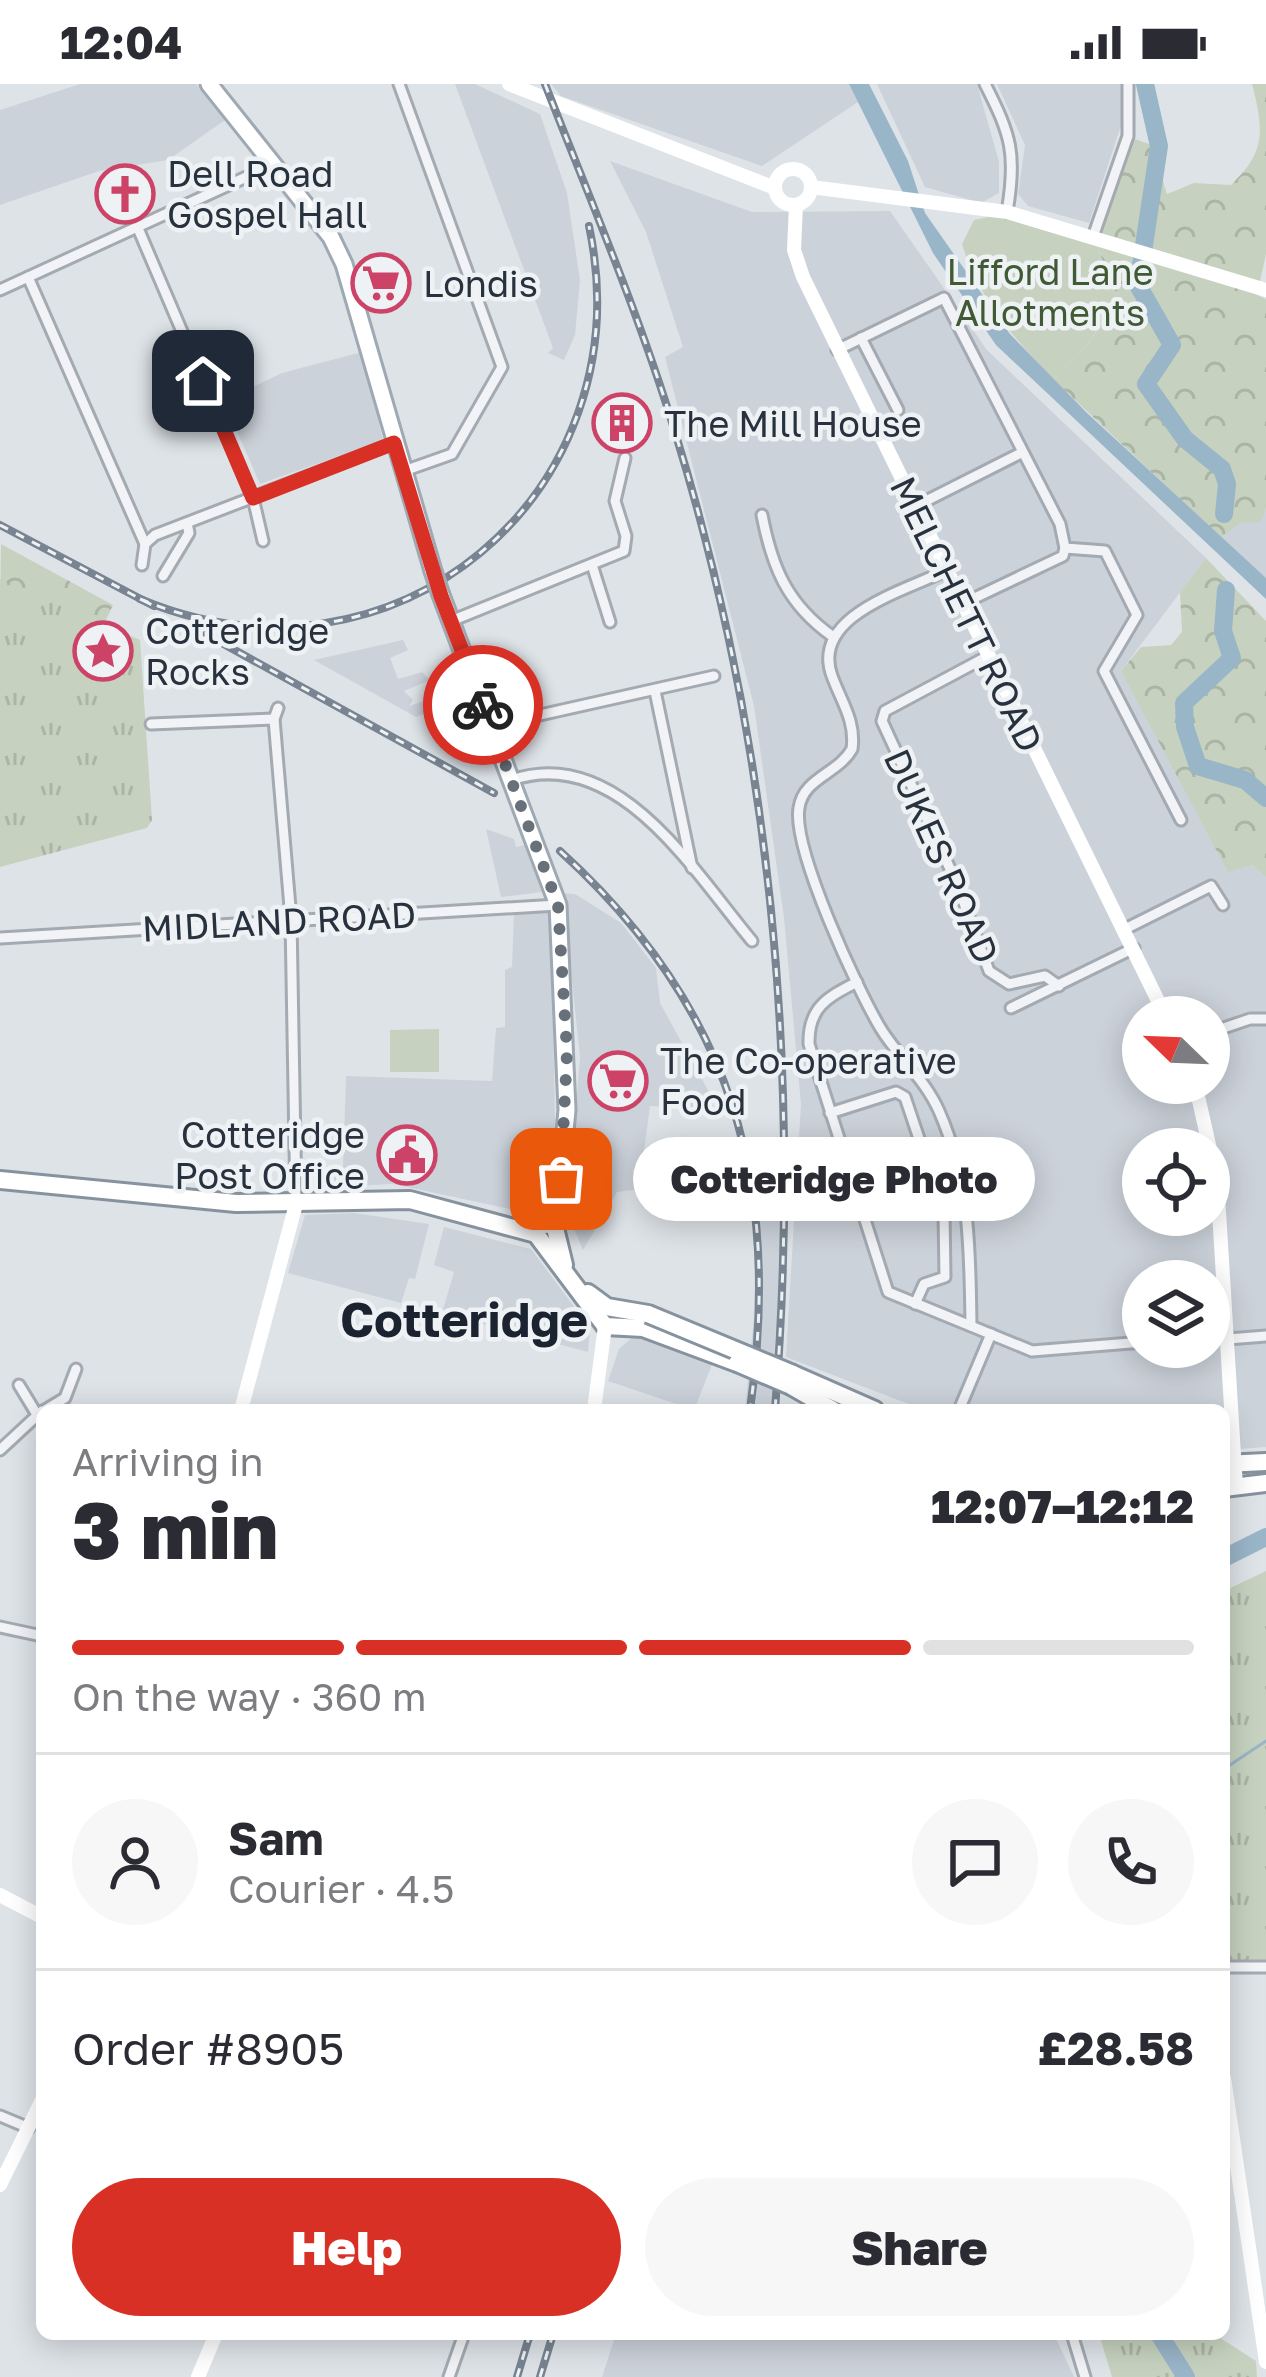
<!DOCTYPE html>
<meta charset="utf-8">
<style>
:root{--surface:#fff;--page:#f7f7f7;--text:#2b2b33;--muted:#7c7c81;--line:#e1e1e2;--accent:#d93025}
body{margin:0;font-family:"Golos Text",sans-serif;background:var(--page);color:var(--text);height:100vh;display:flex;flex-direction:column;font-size:45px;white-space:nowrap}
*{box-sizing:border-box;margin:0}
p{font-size:39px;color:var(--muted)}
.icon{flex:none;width:66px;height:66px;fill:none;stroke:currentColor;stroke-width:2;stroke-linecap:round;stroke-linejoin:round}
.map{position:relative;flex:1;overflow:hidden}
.drawer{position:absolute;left:36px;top:1320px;width:1194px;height:936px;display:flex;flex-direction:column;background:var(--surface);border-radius:18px;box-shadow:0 6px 30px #0003}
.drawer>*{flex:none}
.needle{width:78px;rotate:293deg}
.controls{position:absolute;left:1122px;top:912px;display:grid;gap:24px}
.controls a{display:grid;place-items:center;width:108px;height:108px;border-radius:50%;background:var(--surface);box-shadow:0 6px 30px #0003;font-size:60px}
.pin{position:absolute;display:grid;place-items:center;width:102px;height:102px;color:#fff;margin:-51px;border-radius:24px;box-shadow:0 6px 18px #0006}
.courier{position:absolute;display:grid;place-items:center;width:120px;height:120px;margin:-60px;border:9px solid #d93025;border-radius:50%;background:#fff;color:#222;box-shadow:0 3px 15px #0007}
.bubble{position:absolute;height:84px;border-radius:42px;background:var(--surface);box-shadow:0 6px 30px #0003;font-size:39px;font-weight:800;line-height:84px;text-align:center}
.summary em{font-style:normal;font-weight:800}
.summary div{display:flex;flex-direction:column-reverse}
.summary{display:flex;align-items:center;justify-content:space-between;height:204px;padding:0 36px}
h1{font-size:78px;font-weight:800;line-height:90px}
.bar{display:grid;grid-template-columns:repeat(4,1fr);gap:18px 12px;align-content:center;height:144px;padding:0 36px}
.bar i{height:15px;border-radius:9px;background:var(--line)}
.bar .selected{background:var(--accent)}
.bar p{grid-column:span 4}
.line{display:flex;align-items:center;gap:30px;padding:0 36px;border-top:3px solid var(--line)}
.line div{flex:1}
.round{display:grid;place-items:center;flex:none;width:126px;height:126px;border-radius:63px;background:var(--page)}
.cta{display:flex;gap:24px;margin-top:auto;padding:24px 36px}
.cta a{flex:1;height:138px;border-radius:72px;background:var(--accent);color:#fff;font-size:48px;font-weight:800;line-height:138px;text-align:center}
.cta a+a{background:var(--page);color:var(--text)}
.status{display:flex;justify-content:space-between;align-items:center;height:84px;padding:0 60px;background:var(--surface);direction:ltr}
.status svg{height:33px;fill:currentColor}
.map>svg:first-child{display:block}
</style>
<div class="status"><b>12:04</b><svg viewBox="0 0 49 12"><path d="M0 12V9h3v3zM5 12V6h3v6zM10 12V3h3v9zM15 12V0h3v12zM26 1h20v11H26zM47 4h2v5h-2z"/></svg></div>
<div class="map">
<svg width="1266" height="2293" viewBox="0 0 1266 2293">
<defs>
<pattern id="forest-crowns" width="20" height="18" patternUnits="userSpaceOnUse" patternTransform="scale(3)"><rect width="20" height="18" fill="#c6d2bf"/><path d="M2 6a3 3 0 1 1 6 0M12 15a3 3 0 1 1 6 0" fill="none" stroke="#aab5a5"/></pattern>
<pattern id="park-tufts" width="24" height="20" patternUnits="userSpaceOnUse" patternTransform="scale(3)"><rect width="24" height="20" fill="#c6d2bf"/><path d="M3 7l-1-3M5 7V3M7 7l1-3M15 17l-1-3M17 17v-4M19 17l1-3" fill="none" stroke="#aab5a5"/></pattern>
</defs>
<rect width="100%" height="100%" fill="#dee3e8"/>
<!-- built -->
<g fill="#ccd2da" fill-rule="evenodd">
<path d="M80,0H196L225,36L168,76L99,87L0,121V26Z"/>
<path d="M455,0H475L540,30L567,109L580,196L575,251L564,276L548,269L553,264Z"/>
<path d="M551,0H849L858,18L762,82L561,12Z"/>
<path d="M877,0H977L999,78V109L981,119L925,103Z"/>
<path d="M997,0H1122L1126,26L1089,139L1028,122L1018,110L1025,61Z"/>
<path d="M610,77L752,128L890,127L987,266L1206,474L1121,587L1252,781L1266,793V1363L1224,1366V1326H924L786,1273L801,1020L784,834L754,622L665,273L683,263L646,148ZM1143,933H1209V999H1143ZM1143,1065H1209V1131H1143ZM1143,1197H1209V1263H1143Z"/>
<path d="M362,268L383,356L260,400L224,317L282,289Z"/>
<path d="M1266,424V494L1221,454L1241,439L1261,437Z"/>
<path d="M403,556L408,566L390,574L398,595L422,588L430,596L404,607L413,616L409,622L436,613L440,624L416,633L314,576Z"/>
<path d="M486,745L514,755L516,763L524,761L542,808L501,813Z"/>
<path d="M563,809L575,810L621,839L656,884L660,919L709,1008L713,1025L650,1022L639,1105L617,1108L583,1166L573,1142L570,1094L580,974Z"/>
<path d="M551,823L555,1037L550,1096L538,1131L393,1100L305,1104V1085L343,1084L346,992L492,997L496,944L505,943V886L512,883L514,828Z"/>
<path d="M747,1082L791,1083L777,1326H745L759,1181Z"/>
<path d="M354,1129L429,1140L415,1195L409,1194L401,1219L288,1189L305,1131Z"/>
<path d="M444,1143L531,1165L590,1244L588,1268L442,1229L454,1188L434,1181Z"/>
<path d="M636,1250L713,1278L694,1326L608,1297L619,1265Z"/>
<path d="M616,2250H1054L1074,2293H602Z"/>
</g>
<!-- green -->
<g fill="#c6d2bf">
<path d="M998,131L1098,162L1115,216L1089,259L1054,296C1014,254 979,216 962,160L974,136Z"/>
<path d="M439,945V988H390V946Z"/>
</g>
<!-- forest -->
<g fill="url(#forest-crowns)">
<path d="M1252,0H1266V170L1257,211L1266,215V424L1261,438L1241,439L1221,454L1054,296L1089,259L1115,217L1098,162L1132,54L1152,61L1167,110L1194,99L1231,101C1266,68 1264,47 1252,0Z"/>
<path d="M1,460L113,521L87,576L0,533Z"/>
<path d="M1206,474L1266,537V793L1252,781L1228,788L1121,587L1141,563L1171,561L1182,548L1180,508Z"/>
</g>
<!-- park -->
<g fill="url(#park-tufts)">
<path d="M0,495L140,556L152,736L147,744L0,783Z"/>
<path d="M1266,1487V1877H1224V1507Z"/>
<path d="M1099,2250H1214L1256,2277L1257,2293H1112Z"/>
</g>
<!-- water -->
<path fill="#99b5c8" d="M849,0H869L908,77L925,129L1010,250L1087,329L1266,494V515L996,261L933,169Z"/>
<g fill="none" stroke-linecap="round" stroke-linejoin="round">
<!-- stream -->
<path stroke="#99b5c8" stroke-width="3" d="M1224,1685L1266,1657"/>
<!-- river -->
<g stroke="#99b5c8" stroke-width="18">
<path d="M1145,0L1159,62L1138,201L1172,261L1146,300L1185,355L1222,385L1227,400L1224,430"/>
<path d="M1226,506L1223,547L1232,574L1184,619L1185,643L1198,682L1245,696L1266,714"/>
<path d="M1224,1474L1266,1453"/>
<path d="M1159,2250L1186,2293"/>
</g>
<!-- street casing -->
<g stroke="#a4aab2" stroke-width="15">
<g id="street">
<path d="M399,0L502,283L452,370L404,387"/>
<path d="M985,0C1011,51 1017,70 1007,128"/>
<path d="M137,142L253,414L263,457"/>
<path d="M1094,150L1128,52V0"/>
<path d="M28,193L145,460"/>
<path d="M0,206L270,82"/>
<path d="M861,254L898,326"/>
<path d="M837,266L944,214L1060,440L1065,464L1105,467L1137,531L1104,587L1181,736"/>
<path d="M914,423L1021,369"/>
<path d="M762,431C772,483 787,520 832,552"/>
<path d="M142,481L145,460L155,451L394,359"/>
<path d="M593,484L610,538"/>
<path d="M945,487C904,507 810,532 832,592C841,617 856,637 852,665C838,690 803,694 799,724C792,765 858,907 881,945C899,974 925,995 939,1027C970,1097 970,1166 971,1242"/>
<path d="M163,492L189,449L187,439"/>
<path d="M962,520L1063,472L1065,464"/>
<path d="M451,537L624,467L626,452L615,417L625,374"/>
<path d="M988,572L885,627L882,637L957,800L989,887L1009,900L1045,892L1059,902"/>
<path d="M655,607L692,784"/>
<path d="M278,624L274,635L291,835L296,1120"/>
<path d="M151,640L274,635"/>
<path d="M491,642L714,592"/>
<path d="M512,696C618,660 694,788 752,857"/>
<path d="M1125,845L1211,802L1223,821"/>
<path d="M0,854L558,821"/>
<path d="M857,898C828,913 808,923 809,960L888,1208L1032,1267L1143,1258"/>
<path d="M1011,924L1134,864"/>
<path d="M1209,949L1250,935H1266"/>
<path d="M830,1029L896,1008L905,1013L944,1129L945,1193L924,1200L915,1220"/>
<path d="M1209,1252L1228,1251"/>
<path d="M1228,1255L1266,1252"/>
<path d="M19,1301L36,1329"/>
<path d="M45,1326L65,1314L76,1285"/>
<path d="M959,1326L991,1250"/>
<path d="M0,1366L42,1327"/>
<path d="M0,1543L42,1552"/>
<path d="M1224,1883H1266"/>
<path d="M0,2032L29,2044"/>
<path d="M1072,2250L1085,2293"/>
<path d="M449,2293L464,2250"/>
</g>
</g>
<!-- primary casing -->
<g stroke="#9ea9b3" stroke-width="21">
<g id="primary">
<path d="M209,0L331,153L344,180L433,487"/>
<path d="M441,511L558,821L567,1026L556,1143"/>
</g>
</g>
<!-- highway casing -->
<g stroke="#86929e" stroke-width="22">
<g id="highway">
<path d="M0,1096L236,1119L410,1116L536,1150L605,1242L643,1244L737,1279"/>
<path d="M522,1143L554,1140L564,1181"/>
<path d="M588,1209L607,1223L648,1230"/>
<path d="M793,1290L875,1326"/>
<path d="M791,1302L833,1326"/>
<path d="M1224,1380L1266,1378"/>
<path d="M1224,1404L1266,1399"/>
</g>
</g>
<!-- street -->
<use href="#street" stroke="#f1f3f6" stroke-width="9"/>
<!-- secondary -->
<g stroke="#fff" stroke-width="14">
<path d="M509,0L775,104"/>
<circle cx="793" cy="103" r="18"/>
<path d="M811,103L1007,128L1266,206"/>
<path d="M796,121L794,166L803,193L1166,933"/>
<path d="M1195,999L1217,1096L1236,1403"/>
<path d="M241,1326L296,1120"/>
<path d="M594,1326L605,1242"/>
<path d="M0,1811L42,1833"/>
<path d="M1224,1994L1266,2278"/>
<path d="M0,2101L42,2016"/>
<path d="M198,2293L216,2250"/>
</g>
<!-- primary -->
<use href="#primary" stroke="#fff" stroke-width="15"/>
<!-- highway -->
<use href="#highway" stroke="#fff" stroke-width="16"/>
<!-- rail casing -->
<g stroke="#788491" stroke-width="8">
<g id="rail">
<path d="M545,0C590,115 639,230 675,348C773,666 801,996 775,1326"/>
<path d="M0,441L154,522"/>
<path d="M140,515C392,621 646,410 589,142"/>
<path d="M191,542L494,709"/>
<path d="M560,767C733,924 782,1099 750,1326"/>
<path d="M517,2293L530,2250"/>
<path d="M540,2293L553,2250"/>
</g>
</g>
<!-- rail -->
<use href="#rail" stroke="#eef2f5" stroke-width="3" stroke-dasharray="9" stroke-linecap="butt"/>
<!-- primary-bridge casing -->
<g stroke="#9ea9b3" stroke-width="21" stroke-linecap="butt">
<path id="primary-bridge" d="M433,487L441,511"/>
</g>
<!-- highway-bridge casing -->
<g stroke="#86929e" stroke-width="22" stroke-linecap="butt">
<g id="highway-bridge">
<path d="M648,1230L793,1290"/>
<path d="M737,1279L791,1302"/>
</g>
</g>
<!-- primary-bridge -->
<use href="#primary-bridge" stroke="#fff" stroke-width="15"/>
<!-- highway-bridge -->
<use href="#highway-bridge" stroke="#fff" stroke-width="16"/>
</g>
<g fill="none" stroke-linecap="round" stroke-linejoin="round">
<!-- done -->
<path stroke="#68707a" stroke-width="12" stroke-dasharray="0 21.6" d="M483,621L558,821L567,968L561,1095"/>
<!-- route -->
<path stroke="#d93025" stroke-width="15" d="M203,297L253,414L394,359L441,512L483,621"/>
</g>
<!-- icons -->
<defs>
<g id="church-ring" transform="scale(3)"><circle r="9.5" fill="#eef2f5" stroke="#cd4367" stroke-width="1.5"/><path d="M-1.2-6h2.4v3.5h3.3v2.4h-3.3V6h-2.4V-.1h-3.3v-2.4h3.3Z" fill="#cd4367"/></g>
<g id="supermarket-ring" transform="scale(3)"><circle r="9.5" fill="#eef2f5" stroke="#cd4367" stroke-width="1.5"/><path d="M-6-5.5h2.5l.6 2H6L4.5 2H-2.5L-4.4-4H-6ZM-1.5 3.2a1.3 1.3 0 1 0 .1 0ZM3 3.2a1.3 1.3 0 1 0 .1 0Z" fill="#cd4367"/></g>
<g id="building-ring" transform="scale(3)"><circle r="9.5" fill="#eef2f5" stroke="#cd4367" stroke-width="1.5"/><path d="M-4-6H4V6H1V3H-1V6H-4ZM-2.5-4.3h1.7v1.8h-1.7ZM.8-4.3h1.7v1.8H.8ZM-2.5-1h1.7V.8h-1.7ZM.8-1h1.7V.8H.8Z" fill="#cd4367"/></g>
<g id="sight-ring" transform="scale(3)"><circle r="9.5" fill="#eef2f5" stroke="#cd4367" stroke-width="1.5"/><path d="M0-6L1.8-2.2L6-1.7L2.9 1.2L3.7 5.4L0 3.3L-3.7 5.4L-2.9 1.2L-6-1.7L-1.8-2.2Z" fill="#cd4367"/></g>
<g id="civic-ring" transform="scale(3)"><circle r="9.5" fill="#eef2f5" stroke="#cd4367" stroke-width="1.5"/><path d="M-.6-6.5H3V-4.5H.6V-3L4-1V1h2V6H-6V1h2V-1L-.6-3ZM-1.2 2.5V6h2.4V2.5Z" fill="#cd4367"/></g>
</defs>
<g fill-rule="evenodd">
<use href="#church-ring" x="125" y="110"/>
<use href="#supermarket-ring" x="381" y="199"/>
<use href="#building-ring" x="622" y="339"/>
<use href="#sight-ring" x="103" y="567"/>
<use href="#supermarket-ring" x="618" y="997"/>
<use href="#civic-ring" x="407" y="1071"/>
</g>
<g text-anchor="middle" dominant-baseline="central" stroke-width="9" stroke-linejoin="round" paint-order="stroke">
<!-- poi labels -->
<g font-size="36" fill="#28323e" stroke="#eef2f5" text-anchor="start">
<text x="167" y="89">Dell Road<tspan x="167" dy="41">Gospel Hall</tspan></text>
<text x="423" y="199">Londis</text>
<text x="664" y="339">The Mill House</text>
<text x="145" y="546">Cotteridge<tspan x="145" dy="41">Rocks</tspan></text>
<text x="660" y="976">The Co-operative<tspan x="660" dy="41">Food</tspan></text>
<text x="365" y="1050" text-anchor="end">Cotteridge<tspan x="365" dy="41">Post Office</tspan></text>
</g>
<!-- park labels -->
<g font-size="36" fill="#405a35" stroke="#eef2f5">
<text x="1050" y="187">Lifford Lane<tspan x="1050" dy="41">Allotments</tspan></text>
</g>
<!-- street labels -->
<g font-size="36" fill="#28323e" stroke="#eef2f5">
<text transform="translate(967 530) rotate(64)">MELCHETT ROAD</text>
<text transform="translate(942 772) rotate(66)">DUKES ROAD</text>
<text transform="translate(279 837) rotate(-3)">MIDLAND ROAD</text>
</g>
<!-- district labels -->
<g font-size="48" font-weight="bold" fill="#1a232f" stroke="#eef2f5">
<text x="464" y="1235">Cotteridge</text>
</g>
</g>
</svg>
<div class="controls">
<a><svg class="needle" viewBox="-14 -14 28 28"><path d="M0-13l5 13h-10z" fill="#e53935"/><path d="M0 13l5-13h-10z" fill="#7c7c81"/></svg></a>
<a><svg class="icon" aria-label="locate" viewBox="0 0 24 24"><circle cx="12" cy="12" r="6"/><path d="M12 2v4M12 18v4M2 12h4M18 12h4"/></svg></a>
<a><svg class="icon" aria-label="layers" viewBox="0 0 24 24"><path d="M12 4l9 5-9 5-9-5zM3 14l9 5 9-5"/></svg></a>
</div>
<div class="pin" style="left:561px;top:1095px;background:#ea580c"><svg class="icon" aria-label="bag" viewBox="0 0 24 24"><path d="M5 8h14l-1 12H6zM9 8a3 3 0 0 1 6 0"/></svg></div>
<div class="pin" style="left:203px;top:297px;background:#1f2937"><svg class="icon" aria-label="home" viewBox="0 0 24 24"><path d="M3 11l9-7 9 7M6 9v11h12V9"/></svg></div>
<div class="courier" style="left:483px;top:621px"><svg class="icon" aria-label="bike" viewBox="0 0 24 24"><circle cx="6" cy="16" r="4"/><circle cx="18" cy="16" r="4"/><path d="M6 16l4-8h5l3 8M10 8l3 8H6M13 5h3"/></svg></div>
<div class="bubble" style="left:633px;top:1053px;width:402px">Cotteridge Photo</div>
<section class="drawer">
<div class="summary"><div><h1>3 min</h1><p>Arriving in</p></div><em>12:07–12:12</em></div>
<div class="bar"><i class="selected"></i><i class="selected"></i><i class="selected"></i><i></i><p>On the way · 360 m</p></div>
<div class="line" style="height:216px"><a class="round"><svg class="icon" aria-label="person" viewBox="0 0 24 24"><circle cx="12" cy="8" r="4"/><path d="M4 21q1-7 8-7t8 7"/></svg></a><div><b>Sam</b><p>Courier · 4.5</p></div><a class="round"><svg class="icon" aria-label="chat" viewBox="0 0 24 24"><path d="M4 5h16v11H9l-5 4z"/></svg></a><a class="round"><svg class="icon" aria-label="phone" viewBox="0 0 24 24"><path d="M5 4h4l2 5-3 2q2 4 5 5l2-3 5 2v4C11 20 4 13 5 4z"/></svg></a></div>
<div class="line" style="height:156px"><div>Order #8905</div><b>£28.58</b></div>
<div class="cta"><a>Help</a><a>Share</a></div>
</section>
</div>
